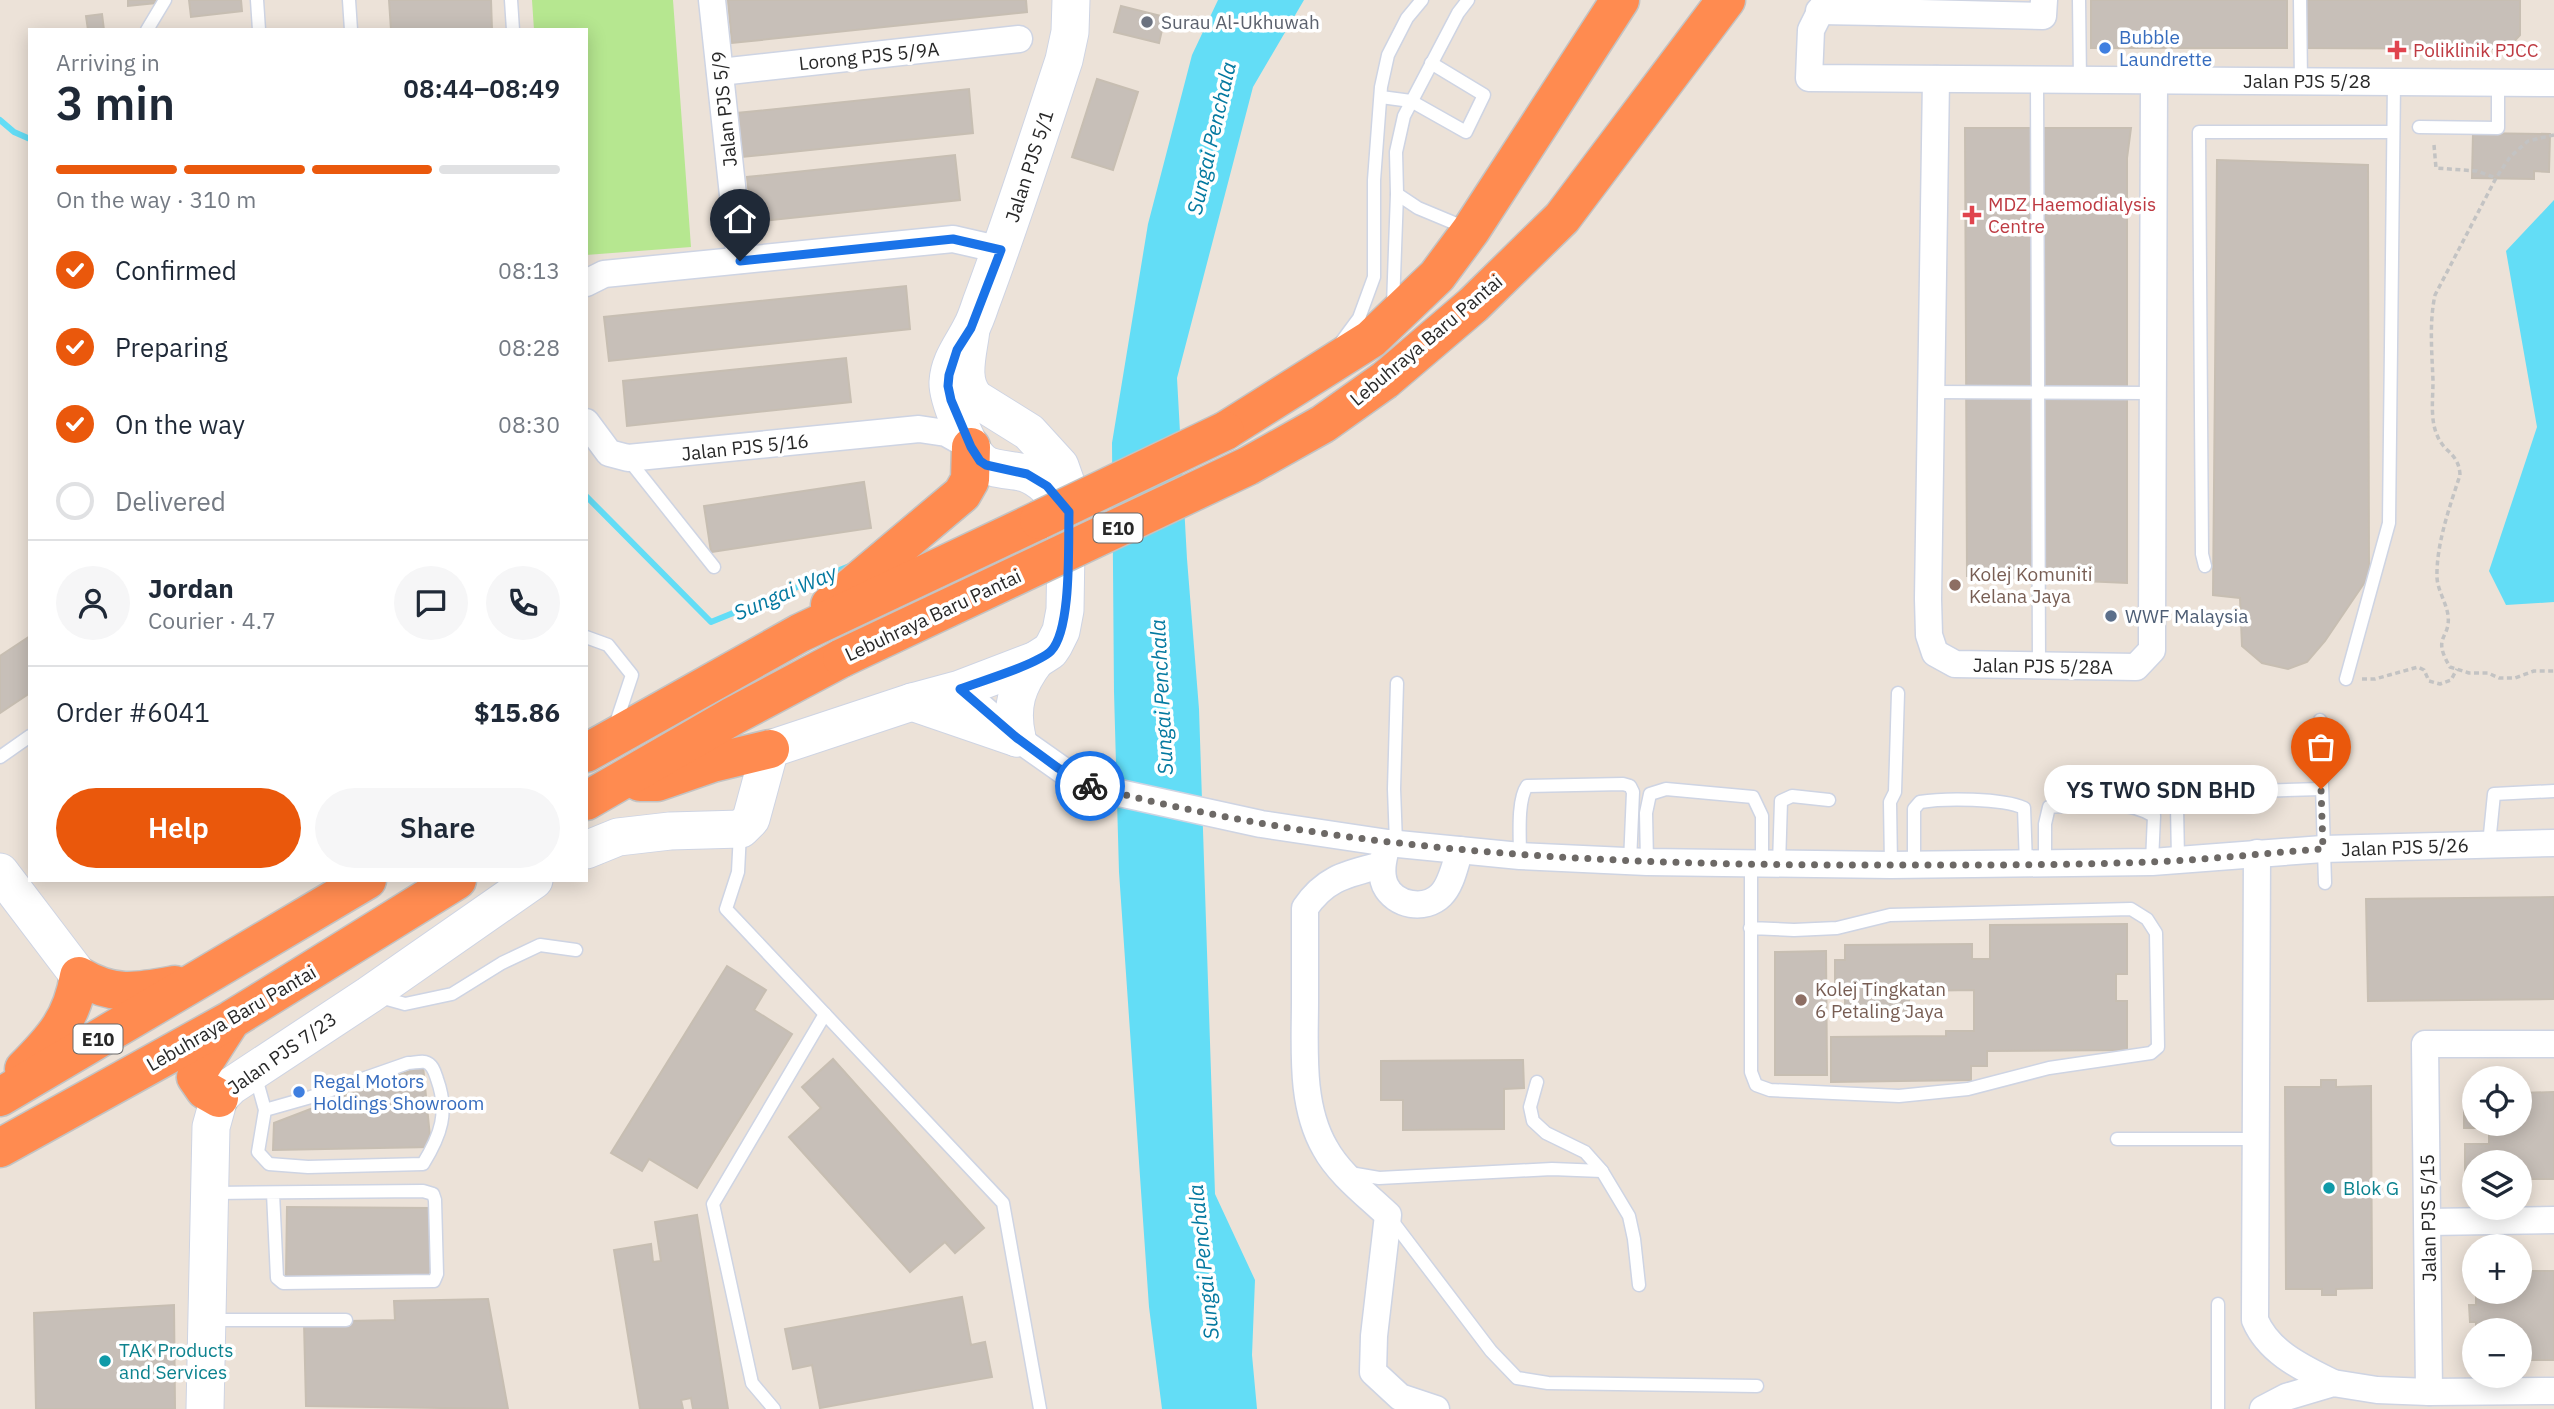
<!DOCTYPE html>
<meta charset="utf-8">
<style>
:root{--surface:#fff;--page:#f6f6f7;--text:#1f2937;--muted:#747a83;--line:#e0e1e3;--accent:#ea580c}
body{margin:0;font-family:"IBM Plex Sans",sans-serif;background:var(--page);color:var(--text);height:100vh;display:flex;flex-direction:column;font-size:26px;white-space:nowrap}
*{box-sizing:border-box;margin:0}
p{font-size:23px;color:var(--muted)}
.icon{flex:none;width:38px;height:38px;fill:none;stroke:currentColor;stroke-width:2;stroke-linecap:round;stroke-linejoin:round}
.map{position:relative;flex:1;overflow:hidden}
.panel{position:absolute;left:28px;top:28px;width:560px;height:854px;display:flex;flex-direction:column;background:var(--surface);border-radius:0px;box-shadow:0 4px 18px #0003}
.panel>*{flex:none}
.fabs{position:absolute;left:2462px;top:1066px;display:grid;gap:14px}
.fabs a{display:grid;place-items:center;width:70px;height:70px;border-radius:50%;background:var(--surface);box-shadow:0 4px 18px #0003;font-size:35px}
.pin{position:absolute;display:grid;place-items:center;width:60px;height:60px;color:#fff;margin:-72px -30px;border-radius:50% 50% 50% 0;rotate:-45deg;box-shadow:0 0 7px #0007}
.pin .icon{rotate:45deg}
.courier{position:absolute;display:grid;place-items:center;width:70px;height:70px;margin:-35px;border:5px solid #1a73e8;border-radius:50%;background:#fff;color:#222;box-shadow:0 2px 9px #0007}
.bubble{position:absolute;height:49px;border-radius:24px;background:var(--surface);box-shadow:0 4px 18px #0003;font-size:23px;font-weight:600;line-height:49px;text-align:center}
.overview em{font-style:normal;font-weight:600}
.overview div{display:flex;flex-direction:column-reverse}
.overview{display:flex;align-items:center;justify-content:space-between;height:119px;padding:0 28px}
h1{font-size:46px;font-weight:600;line-height:52px}
.bar{display:grid;grid-template-columns:repeat(4,1fr);gap:10px 7px;align-content:center;height:84px;padding:0 28px}
.bar i{height:9px;border-radius:5px;background:var(--line)}
.bar .active{background:var(--accent)}
.bar p{grid-column:span 4}
.line{display:flex;align-items:center;gap:18px;padding:0 28px;border-top:2px solid var(--line)}
.line div{flex:1}
.round{display:grid;place-items:center;flex:none;width:74px;height:74px;border-radius:37px;background:var(--page)}
ol{padding:0 28px;list-style:none}
li{display:flex;align-items:center;gap:21px;height:77px}
li p{margin-inline-start:auto}
li .icon{padding:7px;border-radius:50%;background:var(--accent);color:#fff;stroke-width:4}
li:last-child{color:var(--muted)}
li i{width:38px;height:38px;border:4px solid var(--line);border-radius:50%}
.cta{display:flex;gap:14px;margin-top:auto;padding:14px 28px}
.cta a{flex:1;height:80px;border-radius:42px;background:var(--accent);color:#fff;font-size:28px;font-weight:600;line-height:80px;text-align:center}
.cta a+a{background:var(--page);color:var(--text)}
.map>svg:first-child{display:block}
</style>
<div class="map">
<svg width="2554" height="1409" viewBox="0 0 2554 1409">
<rect width="100%" height="100%" fill="#ece2d8"/>
<!-- green -->
<path fill="#b6e790" d="M532,0H673L691,247L586,255V30H534Z"/>
<!-- water -->
<g fill="#63ddf6">
<path d="M1218,0H1304L1253,87L1177,378L1187,559L1199,709L1215,1194L1255,1280L1252,1355L1257,1409H1162L1149,1307L1119,872L1114,692L1112,443L1148,224L1192,55Z"/>
<path d="M2554,200V602L2506,605L2489,571L2537,427L2506,251Z"/>
</g>
<g fill="none" stroke-linecap="round" stroke-linejoin="round">
<!-- stream -->
<g stroke="#63ddf6" stroke-width="6">
<path d="M0,120L14,132L30,139"/>
<path d="M586,496L711,622L852,565"/>
</g>
</g>
<!-- building -->
<g fill="#c7bfb8" stroke="#c7beb2" stroke-width="2">
<path d="M128,0H156V3L128,6Z"/>
<path d="M189,0H241L242,11L191,17Z"/>
<path d="M389,0H491L492,30H391Z"/>
<path d="M728,0H1026L1027,12L732,43Z"/>
<rect x="2091" y="0" width="196" height="48"/>
<path d="M2306,0H2520V35L2507,49L2306,48Z"/>
<path d="M1121,6L1165,17L1159,43L1114,32Z"/>
<path d="M102,14L104,30H88L86,16Z"/>
<path d="M1097,79L1138,92L1113,170L1072,157Z"/>
<path d="M969,89L973,133L742,157L737,113Z"/>
<path d="M1965,128H2131L2127,158V583L1967,576Z"/>
<path d="M2473,133L2550,134L2549,172L2534,171V179L2472,178Z"/>
<path d="M955,155L960,200L752,222L747,177Z"/>
<path d="M2217,160L2368,165L2369,576L2325,641L2307,662L2288,669L2262,663L2242,646L2240,598L2213,595Z"/>
<path d="M906,286L910,329L609,361L604,317Z"/>
<path d="M846,358L851,402L627,426L623,381Z"/>
<path d="M864,482L871,528L711,552L704,506Z"/>
<path d="M30,636V693L0,713V656Z"/>
<path d="M2554,897V999L2368,1001L2366,899Z"/>
<path d="M2127,924V974H2116V1001H2127V1050L1987,1051V1066H1971V1080L1831,1082V1037L1946,1036V1031H1974V990L1909,991V1014H1845V996H1835V960H1845V945L1972,944V959H1990V925Z"/>
<path d="M1826,951L1827,1075H1775V952Z"/>
<path d="M727,966L766,990L754,1010L792,1034L697,1188L649,1159L642,1171L611,1153Z"/>
<path d="M833,1059L984,1228L955,1253L945,1242L910,1272L789,1137L821,1108L802,1087Z"/>
<path d="M1523,1060L1524,1088L1504,1089V1129L1403,1130V1100H1381V1061Z"/>
<path d="M423,1066L431,1147L273,1150L274,1123Z"/>
<path d="M2321,1080H2336V1087L2371,1086L2372,1288L2336,1289V1295H2322V1289H2286L2285,1087H2321Z"/>
<path d="M2554,1092V1179H2520V1162H2474V1179H2465V1144H2489V1128H2464V1093H2474V1124H2520V1093Z"/>
<path d="M287,1207L431,1208V1278L286,1277Z"/>
<path d="M697,1215L728,1409H693L691,1398L681,1400L683,1409H640L614,1250L651,1244L653,1262L661,1261L655,1222Z"/>
<path d="M2520,1271H2554V1360H2520V1330H2476V1322H2470L2469,1305H2476V1292H2520Z"/>
<path d="M962,1297L971,1345L985,1342L992,1377L820,1408L812,1365L793,1369L785,1329Z"/>
<path d="M488,1299L508,1409L306,1406L304,1322L395,1320L394,1301Z"/>
<path d="M174,1305L175,1409H36L34,1313Z"/>
</g>
<g fill="none" stroke-linecap="round" stroke-linejoin="round">
<!-- lane casing -->
<g stroke="#ced4e3" stroke-width="15">
<g id="lane">
<path d="M257,0L259,30"/>
<path d="M349,0L351,30"/>
<path d="M511,0L513,30"/>
<path d="M2079,0L2080,80"/>
<path d="M2300,0L2301,81"/>
<path d="M147,30L165,0"/>
<path d="M2037,79L2039,666"/>
<path d="M1381,97L1411,101L1466,132L1484,95L1431,63"/>
<path d="M2419,127L2498,128V82"/>
<path d="M1397,194L1418,208L1466,228"/>
<path d="M1393,305L1397,194L1396,152L1404,116L1458,13L1468,0"/>
<path d="M1342,341L1359,318L1374,277V180L1381,87L1388,55L1407,18L1422,0"/>
<path d="M1931,392L2152,393"/>
<path d="M628,459L714,567"/>
<path d="M2205,566L2202,554L2199,132H2393"/>
<path d="M586,637L608,645L632,675L615,726"/>
<path d="M2346,679L2389,523L2394,81"/>
<path d="M2320,720L2325,883"/>
<path d="M0,757L30,736"/>
<path d="M2258,791L2321,789"/>
<path d="M740,833L738,872L726,909L1003,1203L1040,1409"/>
<path d="M1396,843L1394,789L1397,683"/>
<path d="M2489,844L2494,794L2554,791"/>
<path d="M1520,856C1520,837 1517,800 1527,786L1623,784L1630,786L1633,792L1630,862"/>
<path d="M2178,860L2177,805L2226,793"/>
<path d="M1647,862L1646,813L1650,794L1666,789L1753,797L1762,816V865"/>
<path d="M2045,863V824L2049,807C2082,805 2124,798 2154,816L2152,862"/>
<path d="M1779,865L1781,801L1792,796L1829,800"/>
<path d="M1891,865L1890,802L1895,792L1898,693"/>
<path d="M1914,865V809L1920,802C1944,798 2002,798 2024,808L2026,864"/>
<path d="M1750,928L1794,930L1837,928L1890,915L2131,909L2147,919L2156,933L2158,1047L2151,1053L2049,1068L1968,1089L1899,1096L1770,1090L1756,1085L1751,1072V865"/>
<path d="M380,997L405,1004L452,994L502,963L540,945L576,950"/>
<path d="M255,1074L265,1110L258,1152L269,1164L308,1167L423,1164C441,1135 449,1112 437,1079C435,1073 433,1064 425,1062C421,1061 413,1063 408,1063L311,1097L265,1110"/>
<path d="M1537,1082L1530,1107L1533,1121L1546,1133L1585,1152L1602,1171L1629,1216L1634,1239L1639,1285"/>
<path d="M2117,1139H2255"/>
<path d="M1350,1173L1379,1178L1552,1169L1602,1171"/>
<path d="M214,1193L423,1191L433,1194L435,1200L437,1274L434,1281L283,1283L277,1278L273,1193"/>
<path d="M1390,1218L1491,1351L1517,1378L1548,1383L1757,1386"/>
<path d="M211,1320H346"/>
<path d="M774,1409L752,1383L713,1204L825,1014"/>
<path d="M2218,1409V1304"/>
</g>
</g>
<!-- street casing -->
<g stroke="#ced4e3" stroke-width="29">
<g id="street">
<path d="M712,0L740,260"/>
<path d="M1826,0L1811,30L1809,78L2554,83"/>
<path d="M1819,11L1879,12L1885,0"/>
<path d="M1879,12L2043,16L2044,0"/>
<path d="M720,72L1019,39"/>
<path d="M1936,79L1928,599L1929,635L1935,653L1955,664L2136,667L2152,650V630L2154,80"/>
<path d="M586,283L604,274L953,239L1001,250"/>
<path d="M586,422L609,453L628,458L919,429L946,433L971,447"/>
<path d="M960,689L1017,738L1075,779L1092,787L1261,824L1388,843L1520,856L1647,862L1891,865L2152,862L2323,849L2554,843"/>
<path d="M1386,848C1383,860 1380,873 1385,885C1395,906 1425,911 1441,895C1452,884 1455,864 1460,850"/>
<path d="M2257,853L2255,1320C2269,1353 2303,1368 2333,1383"/>
<path d="M1382,865C1348,874 1326,877 1305,908C1305,938 1305,969 1305,1000C1305,1048 1300,1105 1325,1148C1339,1174 1367,1195 1388,1215L1374,1336L1373,1372L1400,1397L1436,1409"/>
<path d="M2428,1222L2554,1220"/>
<path d="M2429,1392L2425,1044H2554"/>
<path d="M2263,1409L2286,1397L2333,1383L2377,1390L2429,1392L2554,1391"/>
</g>
</g>
<!-- secondary casing -->
<g stroke="#ced4e3" stroke-width="39">
<g id="secondary">
<path d="M1068,512C1056,497 1045,480 1025,473C1012,469 990,471 980,460C968,448 947,398 948,382C949,361 962,346 971,328C975,321 978,312 981,303C1011,223 1037,142 1064,60L1070,32L1071,0"/>
<path d="M912,702L1017,738"/>
<path d="M1017,738C1010,706 1017,685 1036,660"/>
<path d="M586,850L618,837L670,831L741,829L751,819L770,749L912,702L960,689L1036,660L1050,651L1054,645L1061,631L1065,610L1067,486L1060,466L1029,432L976,399C958,381 969,351 971,329"/>
<path d="M0,872L79,976"/>
<path d="M205,1409L211,1127L219,1098L231,1086L369,995L534,880"/>
</g>
</g>
<!-- highway casing -->
<g stroke="#c3c3c3" stroke-width="41">
<g id="highway">
<path d="M1385,380L1473,305L1562,218L1726,0"/>
<path d="M1225,431L1371,339L1437,276L1471,230L1620,0"/>
<path d="M830,605L962,494L970,480L971,447"/>
<path d="M586,753L800,633L1039,520"/>
<path d="M640,782H657L712,763L770,749"/>
<path d="M586,801L733,716L842,658"/>
<path d="M24,1069C54,1039 72,1019 79,976C114,997 137,992 175,985"/>
<path d="M0,1097L367,880"/>
<path d="M219,1098L205,1090L196,1077L199,1070L228,1025"/>
<path d="M0,1148L231,1020L457,880"/>
</g>
</g>
<!-- path -->
<g stroke="#c3c3c3" stroke-width="3.5" stroke-dasharray="5 3.5" stroke-linecap="butt">
<path d="M2554,135L2528,141L2510,157L2496,178L2435,295C2429,323 2432,352 2433,381C2433,398 2430,419 2437,435C2444,453 2459,453 2460,475C2450,506 2436,544 2437,578C2438,591 2446,602 2448,615C2451,640 2431,635 2450,667L2469,673H2488L2499,678H2515L2534,671H2554"/>
<path d="M2434,145L2436,168L2477,171L2496,178"/>
<path d="M2362,679H2375L2418,667L2424,670L2429,681L2440,684L2451,680L2457,669"/>
</g>
<!-- lane -->
<use href="#lane" stroke="#fff" stroke-width="12"/>
<!-- street -->
<use href="#street" stroke="#fff" stroke-width="26"/>
<!-- secondary -->
<use href="#secondary" stroke="#fff" stroke-width="37"/>
<!-- highway -->
<use href="#highway" stroke="#ff8b50" stroke-width="38"/>
<!-- highway-bridge casing -->
<g stroke="#c3c3c3" stroke-width="41" stroke-linecap="butt">
<g id="highway-bridge">
<path d="M1039,520L1225,431"/>
<path d="M842,658L1248,466L1323,424L1385,380"/>
</g>
</g>
<!-- highway-bridge -->
<use href="#highway-bridge" stroke="#ff8b50" stroke-width="38"/>
</g>
<g fill="none" stroke-linecap="round" stroke-linejoin="round">
<!-- done -->
<path stroke="#6d6966" stroke-width="7" stroke-dasharray="0 12.6" d="M1090,786C1335,851 1586,864 1838,865C1942,865 2046,866 2149,862C2207,860 2265,853 2323,849L2321,789"/>
<!-- route -->
<path stroke="#1a73e8" stroke-width="9" d="M740,261L953,239L1001,250L971,328L957,350L949,375L948,386L951,400L971,447L980,461L986,465L1027,474L1047,486L1069,512C1068,543 1072,629 1051,651C1036,665 981,681 960,689L1017,738L1058,768L1090,786"/>
</g>
<!-- markers -->
<circle fill="#6b7280" stroke="#fff" stroke-width="2.5" cx="1147" cy="22" r="7"/>
<g fill="#3f7fe0" stroke="#fff" stroke-width="2.5">
<circle cx="2105" cy="48" r="7"/>
<circle cx="299" cy="1092" r="7"/>
</g>
<g fill="#e0444e" stroke="#fff" stroke-width="2.5">
<path d="M2393.5 39.5h7v7h7v7h-7v7h-7v-7h-7v-7h7z"/>
<path d="M1968.5 204.5h7v7h7v7h-7v7h-7v-7h-7v-7h7z"/>
</g>
<g fill="#8d6e63" stroke="#fff" stroke-width="2.5">
<circle cx="1955" cy="585" r="7"/>
<circle cx="1801" cy="1000" r="7"/>
</g>
<circle fill="#5c6f8a" stroke="#fff" stroke-width="2.5" cx="2111" cy="616" r="7"/>
<g fill="#0f9aa8" stroke="#fff" stroke-width="2.5">
<circle cx="2329" cy="1188" r="7"/>
<circle cx="105" cy="1361" r="7"/>
</g>
<g text-anchor="middle" dominant-baseline="central" stroke-width="7" stroke-linejoin="round" paint-order="stroke">
<!-- shield labels -->
<g fill="#fff" stroke="#686868" stroke-width="2">
<rect x="1093.5" y="513.5" width="49" height="29" rx="5"/>
<rect x="73.5" y="1024.5" width="49" height="29" rx="5"/>
</g>
<g font-size="18" font-weight="bold" fill="#282828">
<text x="1118" y="528">E10</text>
<text x="98" y="1039">E10</text>
</g>
<!-- worship labels -->
<g font-size="19" fill="#5b616d" stroke="#fff" text-anchor="start">
<text x="1161" y="22">Surau Al-Ukhuwah</text>
</g>
<!-- shop labels -->
<g font-size="19" fill="#366cbe" stroke="#fff" text-anchor="start">
<text x="2119" y="37">Bubble<tspan x="2119" dy="22">Laundrette</tspan></text>
<text x="313" y="1081">Regal Motors<tspan x="313" dy="22">Holdings Showroom</tspan></text>
</g>
<!-- health labels -->
<g font-size="19" fill="#be3a42" stroke="#fff" text-anchor="start">
<text x="2413" y="50">Poliklinik PJCC</text>
<text x="1988" y="204">MDZ Haemodialysis<tspan x="1988" dy="22">Centre</tspan></text>
</g>
<!-- street labels -->
<g font-size="19" fill="#282828" stroke="#fff">
<text transform="translate(869 56) rotate(-6)">Lorong PJS 5/9A</text>
<text x="2307" y="81">Jalan PJS 5/28</text>
<text transform="translate(724 109) rotate(-96)">Jalan PJS 5/9</text>
<text transform="translate(1029 166) rotate(-72)">Jalan PJS 5/1</text>
<text transform="translate(1426 340) rotate(-40)">Lebuhraya Baru Pantai</text>
<text transform="translate(745 447) rotate(-6)">Jalan PJS 5/16</text>
<text transform="translate(933 615) rotate(-25)">Lebuhraya Baru Pantai</text>
<text transform="translate(2043 666) rotate(1)">Jalan PJS 5/28A</text>
<text transform="translate(2405 847) rotate(-2)">Jalan PJS 5/26</text>
<text transform="translate(231 1018) rotate(-30)">Lebuhraya Baru Pantai</text>
<text transform="translate(282 1053) rotate(-35)">Jalan PJS 7/23</text>
<text transform="translate(2428 1218) rotate(-91)">Jalan PJS 5/15</text>
</g>
<!-- education labels -->
<g font-size="19" fill="#785e54" stroke="#fff" text-anchor="start">
<text x="1969" y="574">Kolej Komuniti<tspan x="1969" dy="22">Kelana Jaya</tspan></text>
<text x="1815" y="989">Kolej Tingkatan<tspan x="1815" dy="22">6 Petaling Jaya</tspan></text>
</g>
<!-- service labels -->
<g font-size="19" fill="#4e5e75" stroke="#fff" text-anchor="start">
<text x="2125" y="616">WWF Malaysia</text>
</g>
<!-- culture labels -->
<g font-size="19" fill="#0d838f" stroke="#fff" text-anchor="start">
<text x="2343" y="1188">Blok G</text>
<text x="119" y="1350">TAK Products<tspan x="119" dy="22">and Services</tspan></text>
</g>
<!-- water labels -->
<g font-size="21" font-style="italic" fill="#0479a0" stroke="#fff">
<text transform="translate(1211 138) rotate(-77)">Sungai Penchala</text>
<text transform="translate(785 592) rotate(-23)">Sungai Way</text>
<text transform="translate(1161 697) rotate(-93)">Sungai Penchala</text>
<text transform="translate(1203 1262) rotate(-96)">Sungai Penchala</text>
</g>
</g>
</svg>
<div class="fabs">
<a><svg class="icon" aria-label="locate" viewBox="0 0 24 24"><circle cx="12" cy="12" r="6"/><path d="M12 2v4M12 18v4M2 12h4M18 12h4"/></svg></a>
<a><svg class="icon" aria-label="layers" viewBox="0 0 24 24"><path d="M12 4l9 5-9 5-9-5zM3 14l9 5 9-5"/></svg></a>
<a>+</a>
<a>−</a>
</div>
<div class="pin" style="left:2321px;top:789px;background:#ea580c"><svg class="icon" aria-label="bag" viewBox="0 0 24 24"><path d="M5 8h14l-1 12H6zM9 8a3 3 0 0 1 6 0"/></svg></div>
<div class="pin" style="left:740px;top:261px;background:#1f2937"><svg class="icon" aria-label="home" viewBox="0 0 24 24"><path d="M3 11l9-7 9 7M6 9v11h12V9"/></svg></div>
<div class="courier" style="left:1090px;top:786px"><svg class="icon" aria-label="bike" viewBox="0 0 24 24"><circle cx="6" cy="16" r="4"/><circle cx="18" cy="16" r="4"/><path d="M6 16l4-8h5l3 8M10 8l3 8H6M13 5h3"/></svg></div>
<div class="bubble" style="left:2044px;top:765px;width:234px">YS TWO SDN BHD</div>
<section class="panel">
<div class="overview"><div><h1>3 min</h1><p>Arriving in</p></div><em>08:44–08:49</em></div>
<div class="bar"><i class="active"></i><i class="active"></i><i class="active"></i><i></i><p>On the way · 310 m</p></div>
<ol>
<li><svg class="icon" aria-label="check" viewBox="0 0 24 24"><path d="M5 12l5 5 9-10"/></svg>Confirmed<p>08:13</p></li>
<li><svg class="icon" aria-label="check" viewBox="0 0 24 24"><path d="M5 12l5 5 9-10"/></svg>Preparing<p>08:28</p></li>
<li><svg class="icon" aria-label="check" viewBox="0 0 24 24"><path d="M5 12l5 5 9-10"/></svg>On the way<p>08:30</p></li>
<li><i></i>Delivered</li>
</ol>
<div class="line" style="height:126px"><a class="round"><svg class="icon" aria-label="person" viewBox="0 0 24 24"><circle cx="12" cy="8" r="4"/><path d="M4 21q1-7 8-7t8 7"/></svg></a><div><b>Jordan</b><p>Courier · 4.7</p></div><a class="round"><svg class="icon" aria-label="chat" viewBox="0 0 24 24"><path d="M4 5h16v11H9l-5 4z"/></svg></a><a class="round"><svg class="icon" aria-label="phone" viewBox="0 0 24 24"><path d="M5 4h4l2 5-3 2q2 4 5 5l2-3 5 2v4C11 20 4 13 5 4z"/></svg></a></div>
<div class="line" style="height:91px"><div>Order #6041</div><b>$15.86</b></div>
<div class="cta"><a>Help</a><a>Share</a></div>
</section>
</div>
